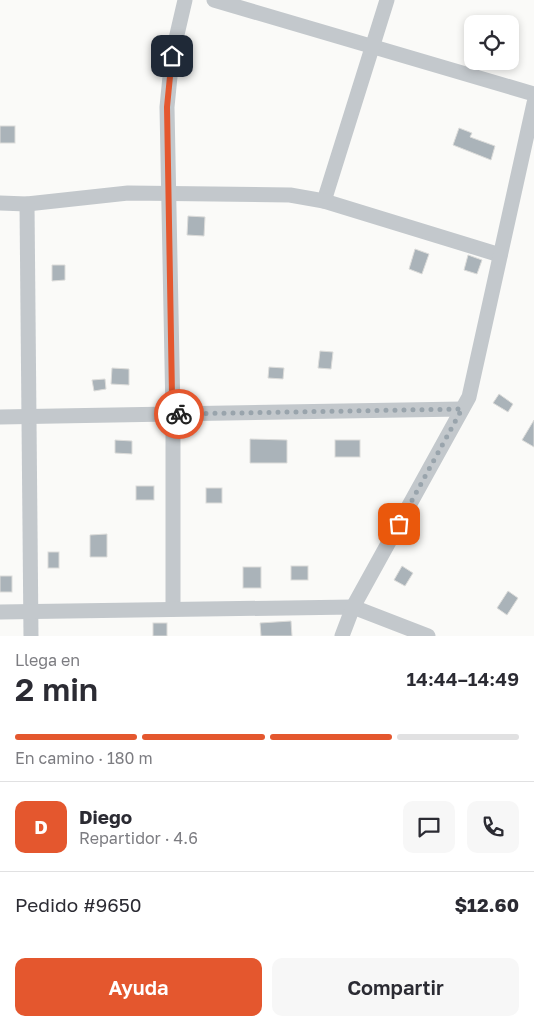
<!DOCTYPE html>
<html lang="es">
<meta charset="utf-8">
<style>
:root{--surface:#fff;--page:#f7f7f7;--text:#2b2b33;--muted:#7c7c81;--line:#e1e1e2;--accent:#e4572e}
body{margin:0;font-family:"Golos Text",sans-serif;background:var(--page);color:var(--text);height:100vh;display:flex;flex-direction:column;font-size:19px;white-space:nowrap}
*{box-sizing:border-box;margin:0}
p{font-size:16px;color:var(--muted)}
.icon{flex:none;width:28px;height:28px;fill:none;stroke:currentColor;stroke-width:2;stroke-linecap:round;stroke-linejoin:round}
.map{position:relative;height:636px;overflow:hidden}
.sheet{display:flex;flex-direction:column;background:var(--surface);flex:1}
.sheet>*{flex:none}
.controls{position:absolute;left:464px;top:15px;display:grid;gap:10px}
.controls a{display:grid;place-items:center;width:55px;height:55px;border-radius:10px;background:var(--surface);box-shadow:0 2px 8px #0003;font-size:25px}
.pin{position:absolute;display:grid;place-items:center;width:42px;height:42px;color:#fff;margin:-21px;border-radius:10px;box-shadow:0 2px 8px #0006}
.courier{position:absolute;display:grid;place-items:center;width:50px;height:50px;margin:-25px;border:4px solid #e4572e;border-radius:50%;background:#fff;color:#222;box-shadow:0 1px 6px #0007}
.head em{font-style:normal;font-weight:600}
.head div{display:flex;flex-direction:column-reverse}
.head{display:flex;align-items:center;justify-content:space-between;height:85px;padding:0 15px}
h1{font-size:32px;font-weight:600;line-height:38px}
.bar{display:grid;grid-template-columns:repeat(4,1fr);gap:8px 5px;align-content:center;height:60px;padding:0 15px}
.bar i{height:6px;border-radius:4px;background:var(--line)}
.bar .current{background:var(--accent)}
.bar p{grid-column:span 4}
.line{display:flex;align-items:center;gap:12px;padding:0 15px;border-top:1px solid var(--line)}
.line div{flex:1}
.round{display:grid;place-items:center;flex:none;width:52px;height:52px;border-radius:10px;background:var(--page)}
.primary-button{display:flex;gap:10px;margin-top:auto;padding:10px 15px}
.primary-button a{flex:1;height:58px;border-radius:10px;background:var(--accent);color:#fff;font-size:20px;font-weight:600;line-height:58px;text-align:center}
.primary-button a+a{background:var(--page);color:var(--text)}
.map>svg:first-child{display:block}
</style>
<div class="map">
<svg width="534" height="636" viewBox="0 0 534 636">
<rect width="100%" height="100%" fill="#fafaf8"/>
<!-- building -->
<g fill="#aab3b9" stroke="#dcdcda">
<rect x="0" y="126" width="15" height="17"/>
<path d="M459,128L472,133L470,137L495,146L491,160L453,145Z"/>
<path d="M188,216L205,217L204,236L187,235Z"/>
<path d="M415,249L429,254L422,274L409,269Z"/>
<path d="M468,255L482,260L477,274L464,270Z"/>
<path d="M52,265H65V280L52,281Z"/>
<path d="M320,351L333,352L331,369L318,368Z"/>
<path d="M269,367L284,368L283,379L268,378Z"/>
<path d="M112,368L129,369V385L111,384Z"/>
<path d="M105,379L106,389L94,391L92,380Z"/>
<path d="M499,394L513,404L508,412L493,403Z"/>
<path d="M534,420V447L522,440Z"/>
<path d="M250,439L287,440V463H250Z"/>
<path d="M115,440L132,441V454L115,453Z"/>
<rect x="335" y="440" width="25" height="17"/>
<rect x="136" y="486" width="18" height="14"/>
<rect x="206" y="488" width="16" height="15"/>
<path d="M107,534V557H90V535Z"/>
<rect x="48" y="552" width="11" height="16"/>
<rect x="291" y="566" width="17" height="14"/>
<path d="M402,566L413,573L405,586L394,580Z"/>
<rect x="243" y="567" width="18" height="21"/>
<rect x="0" y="576" width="12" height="16"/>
<path d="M508,591L518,598L507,615L497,608Z"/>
<path d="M291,621L292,636H261L260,623Z"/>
<rect x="153" y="623" width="14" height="13"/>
</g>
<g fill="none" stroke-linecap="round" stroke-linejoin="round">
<!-- minor -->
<g stroke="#c3c8cc" stroke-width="15">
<path d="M214,0L534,94"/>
<path d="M324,201L387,0"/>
<path d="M0,203L27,204L128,193L290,195L324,201L500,255"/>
<path d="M27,204L31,636"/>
<path d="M0,417L462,409"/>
<path d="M173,609V414L167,107L172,56L185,0"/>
<path d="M0,612L353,607L428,636"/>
<path d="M342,636L353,607L469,397L534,103"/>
</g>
</g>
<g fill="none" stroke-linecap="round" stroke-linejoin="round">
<!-- done -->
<path stroke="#99a4ac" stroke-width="5" stroke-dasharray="0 9" d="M179,414L462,409L399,524"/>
<!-- route -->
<path stroke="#e4572e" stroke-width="6" d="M172,56L167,107L172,396L173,414H179"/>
</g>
</svg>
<div class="controls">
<a><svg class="icon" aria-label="locate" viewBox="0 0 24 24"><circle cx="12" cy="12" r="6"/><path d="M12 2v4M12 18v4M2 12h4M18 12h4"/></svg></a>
</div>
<div class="pin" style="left:399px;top:524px;background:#ea580c"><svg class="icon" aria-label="bag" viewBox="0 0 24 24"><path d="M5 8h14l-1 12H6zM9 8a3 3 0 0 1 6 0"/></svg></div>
<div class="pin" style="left:172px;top:56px;background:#1f2937"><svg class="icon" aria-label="home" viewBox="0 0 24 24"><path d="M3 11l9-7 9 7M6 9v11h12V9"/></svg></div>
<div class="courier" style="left:179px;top:414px"><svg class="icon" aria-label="bike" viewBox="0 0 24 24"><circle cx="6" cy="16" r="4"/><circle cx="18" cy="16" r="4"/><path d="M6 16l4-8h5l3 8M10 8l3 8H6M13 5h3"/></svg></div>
</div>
<section class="sheet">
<div class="head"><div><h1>2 min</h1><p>Llega en</p></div><em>14:44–14:49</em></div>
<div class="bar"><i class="current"></i><i class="current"></i><i class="current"></i><i></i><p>En camino · 180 m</p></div>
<div class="line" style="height:90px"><b class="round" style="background:var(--accent);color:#fff">D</b><div><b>Diego</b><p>Repartidor · 4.6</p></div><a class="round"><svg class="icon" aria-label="chat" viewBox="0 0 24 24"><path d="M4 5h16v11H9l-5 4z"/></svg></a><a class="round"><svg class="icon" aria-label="phone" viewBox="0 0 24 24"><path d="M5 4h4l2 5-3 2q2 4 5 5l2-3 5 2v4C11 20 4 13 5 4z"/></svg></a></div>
<div class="line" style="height:65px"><div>Pedido #9650</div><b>$12.60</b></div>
<div class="primary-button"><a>Ayuda</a><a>Compartir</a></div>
</section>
